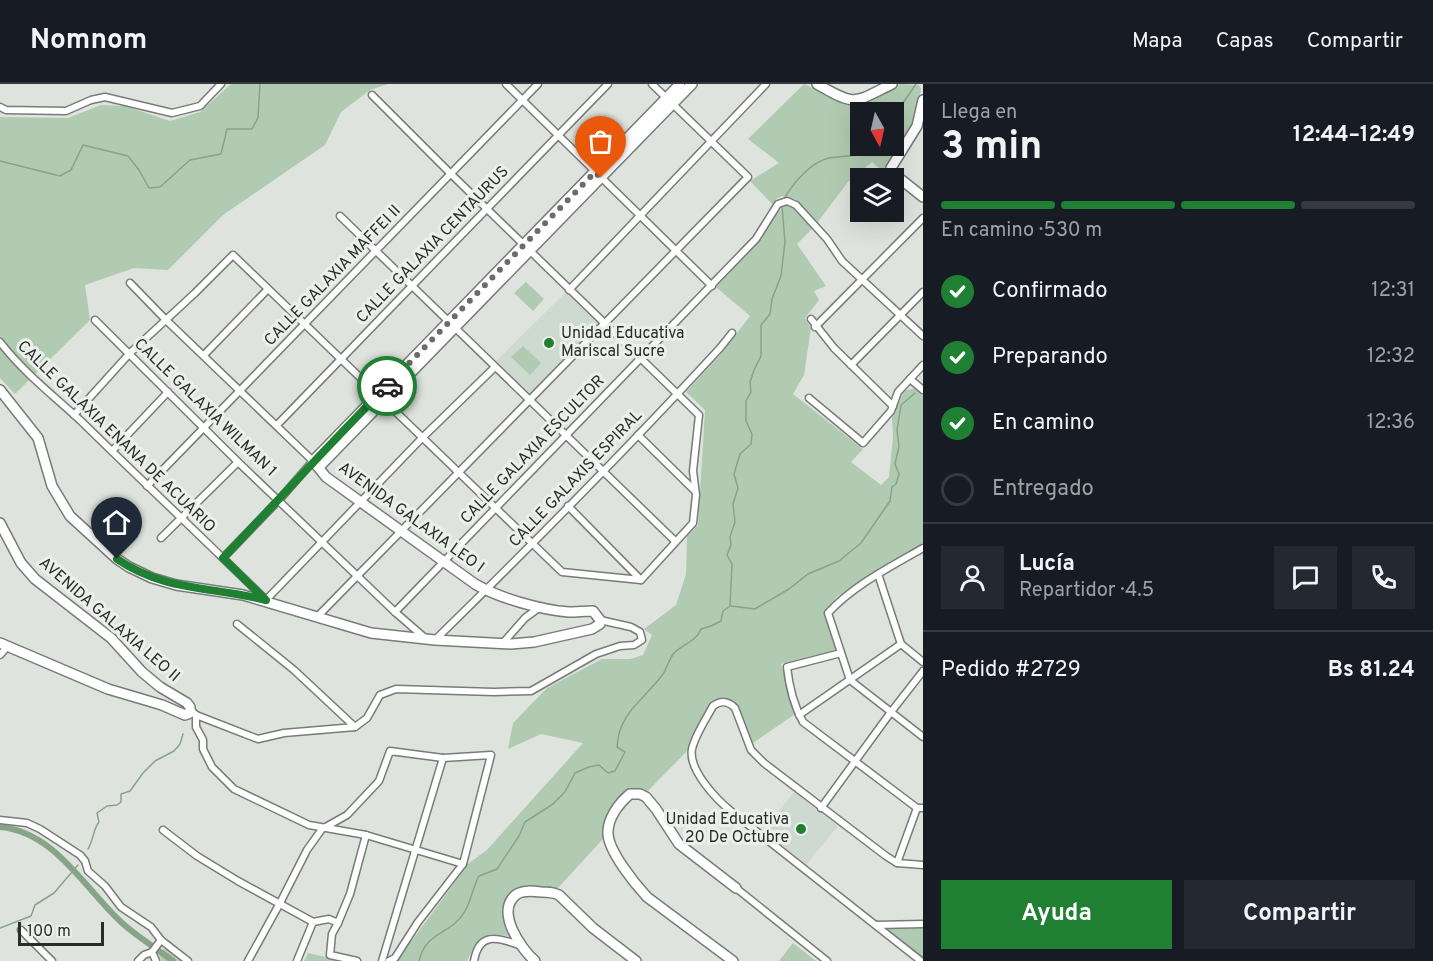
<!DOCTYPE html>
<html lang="es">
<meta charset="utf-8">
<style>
:root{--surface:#171b24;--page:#242831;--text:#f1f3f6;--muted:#9ea1a6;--line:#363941;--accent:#1f8033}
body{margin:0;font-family:Overpass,sans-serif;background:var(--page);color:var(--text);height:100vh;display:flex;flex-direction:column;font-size:22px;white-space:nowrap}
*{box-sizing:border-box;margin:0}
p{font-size:20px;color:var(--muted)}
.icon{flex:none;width:33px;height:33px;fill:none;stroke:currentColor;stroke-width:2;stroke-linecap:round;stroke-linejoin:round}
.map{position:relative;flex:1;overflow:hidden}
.details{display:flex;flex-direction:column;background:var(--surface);width:510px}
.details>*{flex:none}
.needle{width:39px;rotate:172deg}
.tools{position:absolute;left:850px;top:18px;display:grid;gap:12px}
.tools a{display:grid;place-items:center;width:54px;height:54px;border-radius:0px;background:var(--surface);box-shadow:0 6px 24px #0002;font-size:30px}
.scale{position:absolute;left:18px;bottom:15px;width:86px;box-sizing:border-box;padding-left:6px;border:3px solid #2a2c2a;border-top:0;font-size:16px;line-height:21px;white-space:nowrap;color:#2a2c2a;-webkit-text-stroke:4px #ebf0eb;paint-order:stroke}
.pin{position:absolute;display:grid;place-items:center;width:51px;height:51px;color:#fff;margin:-62px -26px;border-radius:50% 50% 50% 0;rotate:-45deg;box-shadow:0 0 6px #0007}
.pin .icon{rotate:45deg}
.courier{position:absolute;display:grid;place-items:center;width:60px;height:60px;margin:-30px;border:4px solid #1f8033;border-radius:50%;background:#fff;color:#222;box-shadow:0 2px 8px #0007}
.overview em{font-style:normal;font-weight:700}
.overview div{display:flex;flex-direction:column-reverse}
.overview{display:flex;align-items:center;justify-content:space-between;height:102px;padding:0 18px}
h1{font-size:39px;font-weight:700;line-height:45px}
.bar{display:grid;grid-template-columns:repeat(4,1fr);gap:9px 6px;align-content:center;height:72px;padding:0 18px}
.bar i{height:8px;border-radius:4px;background:var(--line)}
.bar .selected{background:var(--accent)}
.bar p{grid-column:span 4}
.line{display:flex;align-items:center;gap:15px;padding:0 18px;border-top:2px solid var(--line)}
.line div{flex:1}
.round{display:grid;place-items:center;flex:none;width:63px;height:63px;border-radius:0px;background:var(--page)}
ol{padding:0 18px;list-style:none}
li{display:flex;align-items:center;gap:18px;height:66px}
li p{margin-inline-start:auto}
li .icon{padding:6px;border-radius:50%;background:var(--accent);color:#fff;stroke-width:4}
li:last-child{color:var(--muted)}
li i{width:33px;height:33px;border:3px solid var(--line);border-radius:50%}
.button{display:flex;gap:12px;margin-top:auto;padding:12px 18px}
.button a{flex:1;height:69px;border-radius:0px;background:var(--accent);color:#fff;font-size:24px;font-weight:700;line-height:69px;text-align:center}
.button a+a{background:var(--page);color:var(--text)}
header{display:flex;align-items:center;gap:36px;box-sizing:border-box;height:84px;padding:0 30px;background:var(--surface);border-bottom:2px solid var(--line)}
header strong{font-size:28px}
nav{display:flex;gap:33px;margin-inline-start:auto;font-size:21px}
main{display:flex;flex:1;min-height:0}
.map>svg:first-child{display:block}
</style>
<header>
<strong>Nomnom</strong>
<nav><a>Mapa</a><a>Capas</a><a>Compartir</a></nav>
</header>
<main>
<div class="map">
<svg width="923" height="877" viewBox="0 0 923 877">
<rect width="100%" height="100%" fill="#dee3de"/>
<!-- built -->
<g fill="#ced9cf">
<path d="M566,208L602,241L530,313L495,278Z"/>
<path d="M794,708L838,742L805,782L763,748Z"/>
</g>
<!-- green -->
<g fill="#b1cbb2" fill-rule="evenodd">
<path d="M231,0H388L370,6L341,28L325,61L223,131L168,186L134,184L85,201L90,236L15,310L0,294V33L68,34L101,21L125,22L170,37L200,28Z"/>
<path d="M804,0L849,21L860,20L900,0L919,1L921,5L914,43L885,89L872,78L848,98L817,139L795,115L782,112L776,115L773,121L750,97L779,79L748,55ZM861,28H894V62H861Z"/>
<path d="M787,120H791L813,144L797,160L826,202L814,207L819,216L805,234L811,244L804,291L793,310L863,365L851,378L881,401L889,393L893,353L892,333L904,307L915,304L923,311V459L838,512L825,526L836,566L781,580L795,630L753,659L735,619L723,613L711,619L687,667L647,708L641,704L630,706L617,717L605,738L603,755L557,805C548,804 537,801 528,802C501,806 503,832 508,852L490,850L475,861L467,877H395L399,874L469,779L487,766L583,659L541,650L508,665L513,639L547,604L602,575H630L643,571L652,551L644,545L676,521L686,490L687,452L698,441L705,326L686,308L720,271L750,232L716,203L761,155L774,132Z"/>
<path d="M526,198L544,215L533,227L514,209Z"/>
<path d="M523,262L541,279L530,291L511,273Z"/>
<path d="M923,843V874L884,844Z"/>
<path d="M793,859L816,877H779Z"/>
<path d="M163,865L171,867L183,877H162L159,872Z"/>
<path d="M308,869L343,877H304Z"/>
</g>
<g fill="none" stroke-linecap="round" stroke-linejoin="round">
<!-- stream -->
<g stroke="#87a488" stroke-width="1.5">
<path d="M894,35L900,31L899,25L916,0"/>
<path d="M0,77L60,92L71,86L83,61L128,72L139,86L149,104L160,103L190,76L221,70L227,45H252L258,34L260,0"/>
<path d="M784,115C793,99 811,78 829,74C841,72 855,72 867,70L871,62"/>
<path d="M731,522L755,525L789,505L808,490L839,477L861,459L890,417L892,403L896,400L899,390L895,380L899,362L897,346L901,321L915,309"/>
<path d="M88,765C94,755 93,745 99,738L97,729L107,722L117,721L121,718V710L130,707L143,689L155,677L174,667L180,660L183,650"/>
<path d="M0,844L31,832L35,821L54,809L78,781"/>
<path d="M419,877C426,846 452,851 465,827C471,817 473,803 479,792L497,785L519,752L525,738L553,720L565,708L575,689L589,683L599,681L608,689L615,687L625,668L617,663C619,628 644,616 663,590C667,584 669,575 674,569C683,560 696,558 701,545L711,542L721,537L723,527L730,522L732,480L727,471L731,461L730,453L735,438L733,420L738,404L734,390L740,370L751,360L752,350L746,337V317L751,308L750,298L754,286L761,272V241L770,230L772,215L781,192L785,158L782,122"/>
</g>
<!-- canal -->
<path stroke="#87a488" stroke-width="6" d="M0,743C55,748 84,804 121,838C136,852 156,864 173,877"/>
<!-- street casing -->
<g stroke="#787c78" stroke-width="9">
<g id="street">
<path d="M506,0L712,202"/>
<path d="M372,11L451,90L699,331L693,387L696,411L693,439L641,496"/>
<path d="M0,23L6,26L66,27L91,16L105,13L172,29L200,22L221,0"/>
<path d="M340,132L675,457"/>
<path d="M130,199L166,236L313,377L279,416L223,474"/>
<path d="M569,206L766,0"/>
<path d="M811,235L834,264L893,322"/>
<path d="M95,236L238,378L395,528L425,554"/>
<path d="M815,243L923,134"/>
<path d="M0,258C24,289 54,312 82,338C143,398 205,456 266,516L422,354L495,283"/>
<path d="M204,271L268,205"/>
<path d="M851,281L923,208"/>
<path d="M910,295L923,306"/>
<path d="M809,314L863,359L891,327L898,308L923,281"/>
<path d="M74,331L130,269L195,209L233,171L562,488L641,496"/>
<path d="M277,341L608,0"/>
<path d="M638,351L695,407"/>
<path d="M112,367L168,308"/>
<path d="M147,402L538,0"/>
<path d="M568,422L640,495"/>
<path d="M161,454L238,378"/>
<path d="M923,464C890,483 854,501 828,529L850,596L923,653"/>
<path d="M878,490L901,560L923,578"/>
<path d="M395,528L756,155L778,120L787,117L796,121L827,155L842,177L923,252"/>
<path d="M317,533L748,93L652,0"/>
<path d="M237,540L294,586L355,643"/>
<path d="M435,556C532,461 628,364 720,264L732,249"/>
<path d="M502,560L525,534L540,523"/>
<path d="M841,569L787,583C789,601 794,622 803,638L917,724H923"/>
<path d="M0,571L7,563"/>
<path d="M191,626L196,631L258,655L284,649L355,643L367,634L380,611L396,605L494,608L531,607L596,570L620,562L634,561L642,556L640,548L631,543L600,536"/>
<path d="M196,631V643L203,656V665L212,683L234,705L309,741L366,751L463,780"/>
<path d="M799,631L901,560"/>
<path d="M821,724L891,628L923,587"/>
<path d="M0,736L27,739L40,745L80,771L85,777L88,787L105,802L121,823L151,843L161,856L188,877"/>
<path d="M163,746L197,772L238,797L313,838"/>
<path d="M897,779L917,724"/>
<path d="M736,804L827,877"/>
<path d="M338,839L350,810L366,751"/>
<path d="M876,841L923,840"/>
<path d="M21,846L52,877"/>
<path d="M138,877L144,871L152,868"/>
<path d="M156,877L152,868L161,856"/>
<path d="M248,877L280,819L307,766L322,745L347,731L379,697L390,667L443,674L491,671L463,780L418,838L395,874L389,877"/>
<path d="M297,877L313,838L329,835L338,839L332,850L330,871L357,877"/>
<path d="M382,877L443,674"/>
<path d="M474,877C479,848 497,853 519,861"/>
<path d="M921,877L732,728C717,716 688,686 692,665C695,651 706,635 713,622C721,616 728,617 735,624L751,666L764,679L886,772L897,779L923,781"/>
</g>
</g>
<!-- secondary casing -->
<g stroke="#787c78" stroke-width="12">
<g id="secondary">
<path d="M817,0C857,23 853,19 892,0"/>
<path d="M923,16L917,42L891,84L894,90L923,113"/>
<path d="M0,306L38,354L52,402L70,432L117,475L129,483L152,494L176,501L243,511L371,549L435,556L511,560L534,558L592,545L600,540V536L593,527C585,527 577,528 569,528C541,526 499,514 475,500L326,393L313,377L680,0"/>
<path d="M319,383L692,0"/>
<path d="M0,439L21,479L35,495L111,554L142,588L160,603L187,619L190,623V629L185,631L162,621L108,605L0,559"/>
<path d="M535,877C521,865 494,826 517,810C524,806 533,807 541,808C548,808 553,808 559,811L593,844L636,877"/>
<path d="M733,877L647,813C635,800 609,768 608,750C607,735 619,719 630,710H640L646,713L656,725L679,760L736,804"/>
</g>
</g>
<!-- street -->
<use href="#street" stroke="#fff" stroke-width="6"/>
<!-- secondary -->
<use href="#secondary" stroke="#fff" stroke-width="9"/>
</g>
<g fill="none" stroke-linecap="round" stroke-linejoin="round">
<!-- done -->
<path stroke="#696c69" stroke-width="6" stroke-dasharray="0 10.8" d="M387,302L595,88L601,94"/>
<!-- route -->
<path stroke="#1f8033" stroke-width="8" d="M117,475C163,507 214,503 266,516L223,474C278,417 331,358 387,302"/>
</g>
<!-- markers -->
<g fill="#1f8033" stroke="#ebf0eb" stroke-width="2">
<circle cx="549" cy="259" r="6"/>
<circle cx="801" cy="745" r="6"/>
</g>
<g text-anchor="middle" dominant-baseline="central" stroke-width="6" stroke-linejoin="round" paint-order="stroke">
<!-- street labels -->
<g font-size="16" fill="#2a2c2a" stroke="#ebf0eb">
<text transform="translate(433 161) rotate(-46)">CALLE GALAXIA CENTAURUS</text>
<text transform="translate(333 192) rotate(-46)">CALLE GALAXIA MAFFEI II</text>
<text transform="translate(205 324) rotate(44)">CALLE GALAXIA WILMAN 1</text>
<text transform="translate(116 353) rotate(44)">CALLE GALAXIA ENANA DE ACUARIO</text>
<text transform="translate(533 366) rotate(-46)">CALLE GALAXIA ESCULTOR</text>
<text transform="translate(576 395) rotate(-46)">CALLE GALAXIS ESPIRAL</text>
<text transform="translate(411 434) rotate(36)">AVENIDA GALAXIA LEO I</text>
<text transform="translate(109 536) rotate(41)">AVENIDA GALAXIA LEO II</text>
</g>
<!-- poi labels -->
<g font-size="16" fill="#2a2c2a" stroke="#ebf0eb" text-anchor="start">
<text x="561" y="250">Unidad Educativa<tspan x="561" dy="18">Mariscal Sucre</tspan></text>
<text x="789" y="736" text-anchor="end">Unidad Educativa<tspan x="789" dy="18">20 De Octubre</tspan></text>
</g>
</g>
</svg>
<div class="tools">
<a><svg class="needle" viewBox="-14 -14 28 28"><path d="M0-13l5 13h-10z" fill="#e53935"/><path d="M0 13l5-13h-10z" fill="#9ea1a6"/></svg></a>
<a><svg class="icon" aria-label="layers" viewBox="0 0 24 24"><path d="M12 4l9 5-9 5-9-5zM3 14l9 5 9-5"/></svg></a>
</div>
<div class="scale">100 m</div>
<div class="pin" style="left:601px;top:94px;background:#ea580c"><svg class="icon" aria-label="bag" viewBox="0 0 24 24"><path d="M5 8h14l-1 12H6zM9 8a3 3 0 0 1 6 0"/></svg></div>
<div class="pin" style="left:117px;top:475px;background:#1f2937"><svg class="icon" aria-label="home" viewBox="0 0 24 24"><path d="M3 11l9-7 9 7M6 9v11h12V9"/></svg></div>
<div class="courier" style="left:387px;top:302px"><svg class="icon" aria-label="car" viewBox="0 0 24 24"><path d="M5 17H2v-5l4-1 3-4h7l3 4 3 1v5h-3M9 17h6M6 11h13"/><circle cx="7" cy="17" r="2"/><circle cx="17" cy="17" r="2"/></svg></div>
</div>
<section class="details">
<div class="overview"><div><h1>3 min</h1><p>Llega en</p></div><em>12:44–12:49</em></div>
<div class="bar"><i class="selected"></i><i class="selected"></i><i class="selected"></i><i></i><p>En camino · 530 m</p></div>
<ol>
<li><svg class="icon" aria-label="check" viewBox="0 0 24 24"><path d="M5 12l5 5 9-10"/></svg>Confirmado<p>12:31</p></li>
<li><svg class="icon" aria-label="check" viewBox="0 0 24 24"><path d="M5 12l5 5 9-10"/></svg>Preparando<p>12:32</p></li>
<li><svg class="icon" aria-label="check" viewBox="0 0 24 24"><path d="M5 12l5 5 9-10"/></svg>En camino<p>12:36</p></li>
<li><i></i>Entregado</li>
</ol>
<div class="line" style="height:108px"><a class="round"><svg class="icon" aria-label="person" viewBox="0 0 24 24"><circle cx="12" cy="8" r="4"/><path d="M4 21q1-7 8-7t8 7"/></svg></a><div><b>Lucía</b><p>Repartidor · 4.5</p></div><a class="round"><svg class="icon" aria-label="chat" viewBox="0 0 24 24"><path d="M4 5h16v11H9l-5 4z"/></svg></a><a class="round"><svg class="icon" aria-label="phone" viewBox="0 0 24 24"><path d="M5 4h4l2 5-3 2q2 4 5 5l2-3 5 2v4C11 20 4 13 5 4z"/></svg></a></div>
<div class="line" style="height:78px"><div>Pedido #2729</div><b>Bs 81.24</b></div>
<div class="button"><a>Ayuda</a><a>Compartir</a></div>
</section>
</main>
